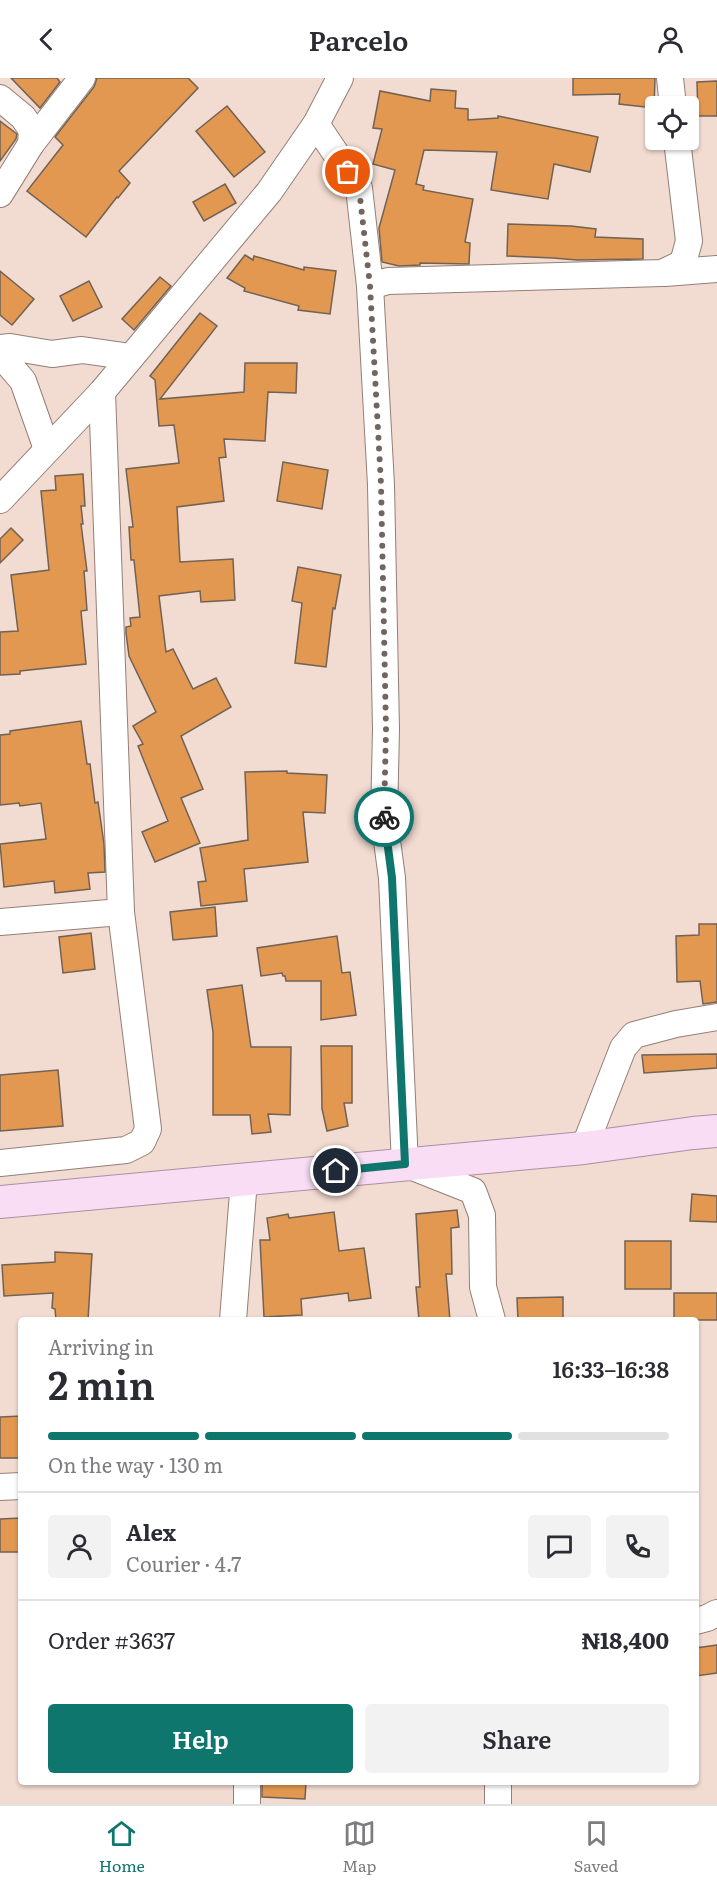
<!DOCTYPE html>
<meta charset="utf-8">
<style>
:root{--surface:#fff;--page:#f2f2f3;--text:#2b2b33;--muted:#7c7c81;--line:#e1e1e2;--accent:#0f766e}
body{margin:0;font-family:Literata,serif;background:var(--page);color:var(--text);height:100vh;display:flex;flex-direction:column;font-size:22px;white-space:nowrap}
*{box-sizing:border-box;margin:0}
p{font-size:20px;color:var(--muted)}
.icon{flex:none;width:33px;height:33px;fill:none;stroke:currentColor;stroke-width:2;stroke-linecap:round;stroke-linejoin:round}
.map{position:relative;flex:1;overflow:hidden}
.side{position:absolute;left:18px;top:1239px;width:681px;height:468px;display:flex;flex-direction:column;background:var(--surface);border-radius:6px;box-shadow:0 2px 4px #0004}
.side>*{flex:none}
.controls{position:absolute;left:645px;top:18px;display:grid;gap:12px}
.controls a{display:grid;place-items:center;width:54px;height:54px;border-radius:6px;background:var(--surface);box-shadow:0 2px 4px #0004;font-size:30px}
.pin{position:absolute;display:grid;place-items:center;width:51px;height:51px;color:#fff;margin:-26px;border:3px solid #fff;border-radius:50%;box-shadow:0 2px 6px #0007}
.courier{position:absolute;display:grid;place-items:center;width:60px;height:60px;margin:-30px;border:4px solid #0f766e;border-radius:50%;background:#fff;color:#222;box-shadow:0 2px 8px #0007}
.summary em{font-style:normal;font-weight:600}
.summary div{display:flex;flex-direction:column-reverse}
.summary{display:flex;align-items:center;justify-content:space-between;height:102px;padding:0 30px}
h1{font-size:39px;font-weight:600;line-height:45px}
.bar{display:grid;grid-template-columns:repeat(4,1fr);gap:9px 6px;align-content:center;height:72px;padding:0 30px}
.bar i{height:8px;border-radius:4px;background:var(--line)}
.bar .selected{background:var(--accent)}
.bar p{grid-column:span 4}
.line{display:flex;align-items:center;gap:15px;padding:0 30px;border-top:2px solid var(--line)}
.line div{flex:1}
.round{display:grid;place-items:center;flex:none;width:63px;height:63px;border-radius:6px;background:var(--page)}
.action{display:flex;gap:12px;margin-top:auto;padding:12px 30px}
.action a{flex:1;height:69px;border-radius:6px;background:var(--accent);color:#fff;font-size:24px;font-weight:600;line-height:69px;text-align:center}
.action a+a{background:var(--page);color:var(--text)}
header{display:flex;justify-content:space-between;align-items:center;height:78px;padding:0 30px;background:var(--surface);font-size:27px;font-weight:600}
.dock{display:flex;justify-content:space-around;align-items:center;height:84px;border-top:2px solid var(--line);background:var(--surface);font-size:16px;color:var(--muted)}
.dock a{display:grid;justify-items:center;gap:3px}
.dock .selected{color:var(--accent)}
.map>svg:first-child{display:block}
</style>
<header><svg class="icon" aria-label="back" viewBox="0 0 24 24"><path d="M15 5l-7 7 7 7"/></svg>Parcelo<svg class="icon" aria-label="person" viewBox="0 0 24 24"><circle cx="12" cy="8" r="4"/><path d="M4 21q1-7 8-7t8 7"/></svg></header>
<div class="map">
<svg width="717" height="1726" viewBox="0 0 717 1726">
<rect width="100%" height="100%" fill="#f2dbd1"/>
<!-- building -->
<g fill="#e29850" stroke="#716254" stroke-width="1.5">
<path d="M11,0H57L60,4L40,30Z"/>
<path d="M97,0H188L198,10L119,93L130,105L118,120L117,119L86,159L27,113L63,67L55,59L94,9Z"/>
<path d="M573,0H655L654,30L619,26L620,16L573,17Z"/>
<path d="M717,3V38H698L697,4Z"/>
<path d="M431,11L456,13L455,30L468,31V42L498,40V38L598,59L590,94L554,86L548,121L491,112L497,74L424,72L416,106L424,108L423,112L473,121L465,164L470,165L469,186L420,185V187L399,188L382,184L379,150L395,92L373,86L382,51L373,50L380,13L430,23Z"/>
<path d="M227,28L265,74L234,99L196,53Z"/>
<path d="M0,43L17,56L16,61L0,83Z"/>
<path d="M225,106L236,125L204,143L193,124Z"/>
<path d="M508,146L571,148L596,151L595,159L643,161V181L577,182L553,180L507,178Z"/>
<path d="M245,177L253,182L254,178L304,192V189L336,193L330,236L298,232L299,228L244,213L245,210L227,200Z"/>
<path d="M0,193L34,221L12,247L0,237Z"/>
<path d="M160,199L171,208L134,252L122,241Z"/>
<path d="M89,203L102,229L73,243L60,218Z"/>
<path d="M200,235L217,248L160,321L244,314L245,285H297L296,315L268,314L265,363L224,361L226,379L219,380L224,423L177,429L180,484L233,481L235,522L201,524L200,513L159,518L166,574L173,571L193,611L216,600L231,629L181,658L203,711L181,720L200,765L155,784L142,754L168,743L138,668L143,666L133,648L156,634L129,578L126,555V549L131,548L130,540L140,539L134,482H131L129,449H133L126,391L179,385L174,347L159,348L155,302L150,298Z"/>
<path d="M283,384L328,392L322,431L277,423Z"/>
<path d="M83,396L85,428H81L83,446H81L87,493H84L87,532L81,533L86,586L20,593V596L0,597V554L18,553L11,497L49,492L41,413L56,412L55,398Z"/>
<path d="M11,450L23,462L0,485V461Z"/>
<path d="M298,489L341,497L335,531L333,530L326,589L295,585L302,525L292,523Z"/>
<path d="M81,643L87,686H90L95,725L98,724L104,766L105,794L88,795L90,811L55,815L54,803L4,809L0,766L46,761L41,725L20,728L19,725L0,727V657L10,656V653Z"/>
<path d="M287,693V695L327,697L325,735L303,734L308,784L244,791L247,823L201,828L198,804L206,803L200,770L248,762L245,694Z"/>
<path d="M215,829L217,858L173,862L170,834Z"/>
<path d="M699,846H717V924L703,926L700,903L677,904L676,858L699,857Z"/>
<path d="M91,855L95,891L63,895L59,859Z"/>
<path d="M337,858L342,895L350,894L356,937L321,942V903H286L285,898H283L282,895L261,898L257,870Z"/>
<path d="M242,907L251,969H291L290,1037L268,1036L271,1054L252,1056L250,1037H213V954L207,912Z"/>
<path d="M321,968H352V1025H344L348,1048L327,1053L322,1031Z"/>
<path d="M717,976V990L644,995L642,977Z"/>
<path d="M58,992L63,1048L0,1053V997Z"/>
<path d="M692,1116L717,1118V1144L690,1143Z"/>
<path d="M457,1132L459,1149L451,1150L452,1196H446L450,1242H419L416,1209H420L416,1136Z"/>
<path d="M334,1134L339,1173L364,1170L371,1220L349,1223L348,1215L301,1221L302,1237L264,1239L260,1162H270L267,1140L288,1136L289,1140Z"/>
<rect x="625" y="1163" width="46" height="48"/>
<path d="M55,1174L92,1176L88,1242H56L55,1231L52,1230L53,1215L4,1218L2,1187L55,1184Z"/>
<rect x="674" y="1215" width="43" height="27"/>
<path d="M563,1219V1242H518L517,1220Z"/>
<path d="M21,1338V1380H0V1339Z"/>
<path d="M21,1440V1474H0V1441Z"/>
<path d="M717,1567V1595L696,1598V1570Z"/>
<path d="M262,1704H306L305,1721L262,1719Z"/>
</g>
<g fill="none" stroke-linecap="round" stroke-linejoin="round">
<!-- minor casing -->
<g stroke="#947f76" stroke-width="28">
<g id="minor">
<path d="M670,0L673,28"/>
<path d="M0,20L23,39L32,52L31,66L0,116"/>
<path d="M316,46L359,110L370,208L381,407L386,651L384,741L392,800L405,1086L473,1113L482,1137L483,1209L492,1242"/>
<path d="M31,66L82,0"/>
<path d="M665,195L717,191"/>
<path d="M370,208L388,203L662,195L683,185L689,163L677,62"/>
<path d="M0,270L10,269L52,276L82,272L131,279"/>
<path d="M0,276L23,303L47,371"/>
<path d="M0,422L102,314L269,114L316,46L340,0"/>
<path d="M0,844L121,834"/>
<path d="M584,1070L623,970L634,957L676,946L717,939"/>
<path d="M0,1085L126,1072L142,1064L148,1051L121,834L102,314"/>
<path d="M233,1242L244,1102"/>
<path d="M0,1409L21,1408"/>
<path d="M696,1543L707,1540L717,1535"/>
<path d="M247,1704V1726"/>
<path d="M498,1704V1726"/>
</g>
</g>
<!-- major casing -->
<g stroke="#ae8ea6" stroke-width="34">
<path id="major" d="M0,1124L584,1070L693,1055L717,1053"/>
</g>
<!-- minor -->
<use href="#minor" stroke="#fff" stroke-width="26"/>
<!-- major -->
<use href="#major" stroke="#f8ddf4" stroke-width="32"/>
</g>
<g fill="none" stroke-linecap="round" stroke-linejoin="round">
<!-- done -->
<path stroke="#72655f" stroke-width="6" stroke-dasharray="0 10.8" d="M348,94L359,110L370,208L381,406L386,651L384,739"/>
<!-- route -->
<path stroke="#0f766e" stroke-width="8" d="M336,1093L405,1086L392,800L384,739"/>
</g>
</svg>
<div class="controls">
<a><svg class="icon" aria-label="locate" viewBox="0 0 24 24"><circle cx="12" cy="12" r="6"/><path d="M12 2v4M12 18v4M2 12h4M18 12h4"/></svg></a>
</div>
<div class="pin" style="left:348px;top:94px;background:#ea580c"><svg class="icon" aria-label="bag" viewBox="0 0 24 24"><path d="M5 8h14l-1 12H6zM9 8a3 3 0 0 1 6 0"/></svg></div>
<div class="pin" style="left:336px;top:1093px;background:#1f2937"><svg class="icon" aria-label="home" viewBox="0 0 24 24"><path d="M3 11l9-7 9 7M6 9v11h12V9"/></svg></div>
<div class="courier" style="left:384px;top:739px"><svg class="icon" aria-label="bike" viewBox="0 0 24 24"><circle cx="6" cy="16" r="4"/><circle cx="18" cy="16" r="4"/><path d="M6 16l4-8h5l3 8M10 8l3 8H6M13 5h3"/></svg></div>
<section class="side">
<div class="summary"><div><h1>2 min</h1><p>Arriving in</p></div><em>16:33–16:38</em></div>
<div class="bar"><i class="selected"></i><i class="selected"></i><i class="selected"></i><i></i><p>On the way · 130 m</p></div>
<div class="line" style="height:108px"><a class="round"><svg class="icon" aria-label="person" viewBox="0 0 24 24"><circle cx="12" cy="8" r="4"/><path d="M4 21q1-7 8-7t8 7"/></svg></a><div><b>Alex</b><p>Courier · 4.7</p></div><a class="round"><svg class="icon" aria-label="chat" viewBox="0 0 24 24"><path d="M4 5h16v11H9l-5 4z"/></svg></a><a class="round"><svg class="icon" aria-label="phone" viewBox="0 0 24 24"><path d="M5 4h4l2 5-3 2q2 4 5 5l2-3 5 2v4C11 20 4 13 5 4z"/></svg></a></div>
<div class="line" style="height:78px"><div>Order #3637</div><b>₦18,400</b></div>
<div class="action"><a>Help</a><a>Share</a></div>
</section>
</div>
<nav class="dock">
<a class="selected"><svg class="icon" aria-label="home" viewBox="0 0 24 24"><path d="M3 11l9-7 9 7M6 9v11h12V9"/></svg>Home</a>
<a><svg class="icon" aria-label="map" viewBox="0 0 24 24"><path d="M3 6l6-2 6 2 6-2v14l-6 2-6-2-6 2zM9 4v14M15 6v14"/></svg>Map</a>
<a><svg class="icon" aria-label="saved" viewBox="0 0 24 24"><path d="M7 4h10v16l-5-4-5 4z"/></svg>Saved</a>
</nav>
